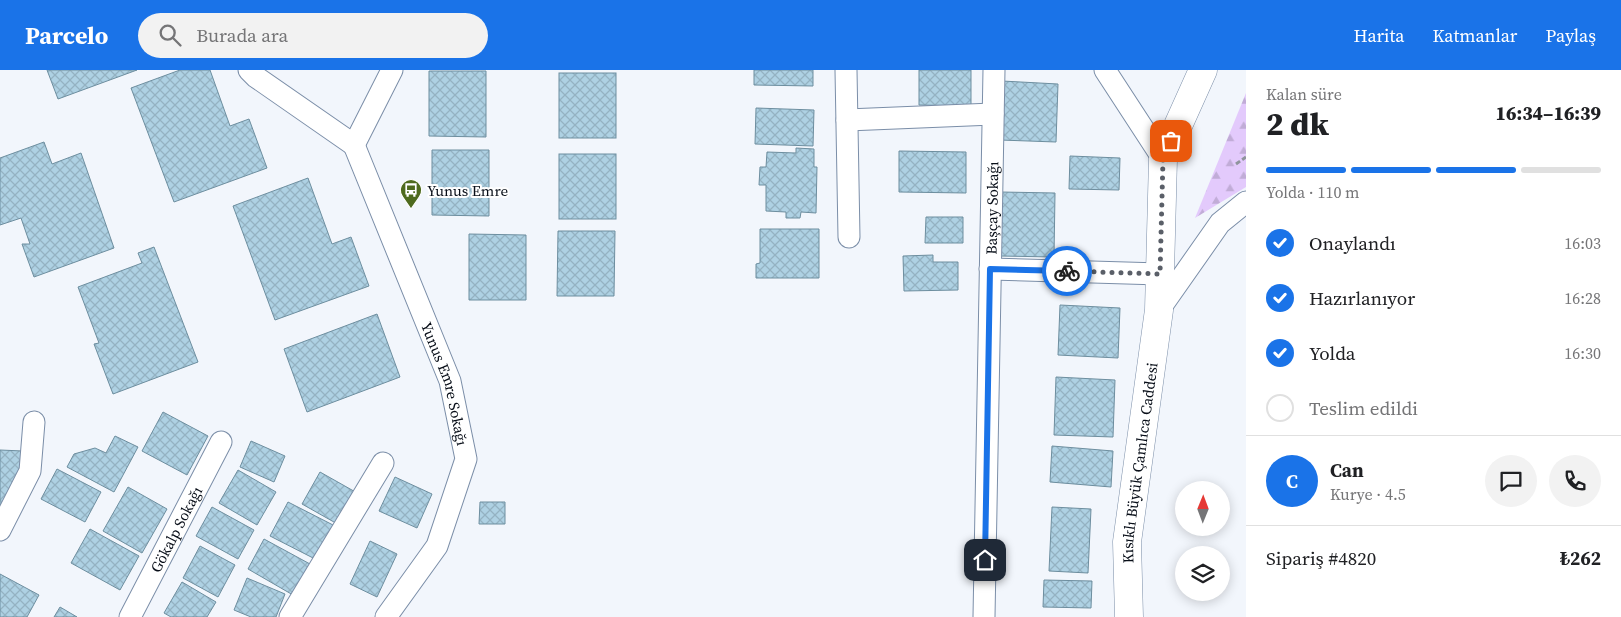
<!DOCTYPE html>
<html lang="tr">
<meta charset="utf-8">
<style>
:root{--surface:#fff;--page:#f2f2f2;--text:#202124;--muted:#757577;--line:#e0e0e0;--accent:#1a73e8}
body{margin:0;font-family:"Source Serif 4",serif;background:var(--page);color:var(--text);height:100vh;display:flex;flex-direction:column;font-size:19px;white-space:nowrap}
*{box-sizing:border-box;margin:0}
p{font-size:16px;color:var(--muted)}
.icon{flex:none;width:28px;height:28px;fill:none;stroke:currentColor;stroke-width:2;stroke-linecap:round;stroke-linejoin:round}
.map{position:relative;flex:1;overflow:hidden}
.panel{display:flex;flex-direction:column;background:var(--surface);width:375px}
.panel>*{flex:none}
.needle{width:32px;rotate:1deg}
.buttons{position:absolute;left:1175px;top:411px;display:grid;gap:10px}
.buttons a{display:grid;place-items:center;width:55px;height:55px;border-radius:50%;background:var(--surface);box-shadow:0 2px 12px #0003;font-size:25px}
.pin{position:absolute;display:grid;place-items:center;width:42px;height:42px;color:#fff;margin:-21px;border-radius:10px;box-shadow:0 2px 8px #0006}
.courier{position:absolute;display:grid;place-items:center;width:50px;height:50px;margin:-25px;border:4px solid #1a73e8;border-radius:50%;background:#fff;color:#222;box-shadow:0 1px 6px #0007}
.head em{font-style:normal;font-weight:800}
.head div{display:flex;flex-direction:column-reverse}
.head{display:flex;align-items:center;justify-content:space-between;height:85px;padding:0 20px}
h1{font-size:32px;font-weight:800;line-height:38px}
.bar{display:grid;grid-template-columns:repeat(4,1fr);gap:8px 5px;align-content:center;height:60px;padding:0 20px}
.bar i{height:6px;border-radius:4px;background:var(--line)}
.bar .on{background:var(--accent)}
.bar p{grid-column:span 4}
.line{display:flex;align-items:center;gap:12px;padding:0 20px;border-top:1px solid var(--line)}
.line div{flex:1}
.round{display:grid;place-items:center;flex:none;width:52px;height:52px;border-radius:26px;background:var(--page)}
ol{padding:0 20px;list-style:none}
li{display:flex;align-items:center;gap:15px;height:55px}
li p{margin-inline-start:auto}
li .icon{padding:5px;border-radius:50%;background:var(--accent);color:#fff;stroke-width:4}
li:last-child{color:var(--muted)}
li i{width:28px;height:28px;border:2px solid var(--line);border-radius:50%}
header{display:flex;align-items:center;gap:30px;box-sizing:border-box;height:70px;padding:0 25px;background:var(--accent);color:#fff}
header strong{font-size:24px}
nav{display:flex;gap:28px;margin-inline-start:auto;font-size:18px}
.search{width:350px;height:45px;background:var(--page);display:flex;align-items:center;gap:12px;box-sizing:border-box;padding:0 18px;border-radius:28px;color:var(--muted);font-size:19px}
main{display:flex;flex:1;min-height:0}
.map>svg:first-child{display:block}
</style>
<header>
<strong>Parcelo</strong>
<div class="search"><svg class="icon" aria-label="search" viewBox="0 0 24 24"><circle cx="10" cy="10" r="6"/><path d="M15 15l6 6"/></svg>Burada ara</div>
<nav><a>Harita</a><a>Katmanlar</a><a>Paylaş</a></nav>
</header>
<main>
<div class="map">
<svg width="1246" height="547" viewBox="0 0 1246 547">
<defs>
<pattern id="forest-firs" width="22" height="20" patternUnits="userSpaceOnUse" patternTransform="scale(1.25)"><rect width="22" height="20" fill="#e3cafc"/><path d="M5 1l3.5 6h-7zM16 11l3.5 6h-7z" fill="#c1acd7"/></pattern>
<pattern id="building-cross-hatch" width="8" height="8" patternUnits="userSpaceOnUse" patternTransform="scale(1.25)"><rect width="8" height="8" fill="#aed1e3"/><path d="M0 0l8 8M0 8l8-8" fill="none" stroke="#94b2c2"/></pattern>
</defs>
<rect width="100%" height="100%" fill="#f2f6fc"/>
<!-- forest -->
<path fill="url(#forest-firs)" d="M1246,23V117L1195,148Z"/>
<!-- building -->
<g fill="url(#building-cross-hatch)" stroke="#6d8e9f">
<path d="M47,0H137L58,29Z"/>
<path d="M180,0H210L230,56L249,49L267,98L174,132L131,18Z"/>
<path d="M754,0H813V16L754,15Z"/>
<path d="M919,0H971V36L919,35Z"/>
<path d="M429,1H486V67L429,66Z"/>
<rect x="559" y="3" width="57" height="65"/>
<path d="M1002,11L1058,14L1056,72L1000,70Z"/>
<path d="M756,38L814,40L813,76L755,74Z"/>
<path d="M44,72L52,94L81,83L114,178L34,207L22,174H30L21,148L0,155V88Z"/>
<path d="M796,78L814,79V97H817L816,143L801,142L800,148H786V142L766,141V115H759L760,97H766L767,82L796,83Z"/>
<path d="M432,80H489V146L432,145Z"/>
<path d="M899,81L966,82V123L899,122Z"/>
<rect x="559" y="84" width="57" height="65"/>
<path d="M1070,86L1120,88L1119,120L1069,119Z"/>
<path d="M308,108L332,174L351,167L369,216L275,250L233,136Z"/>
<path d="M1001,122L1055,123L1054,187L1000,186Z"/>
<path d="M926,147H963V173H925Z"/>
<path d="M760,159H819V208H756V194L760,193Z"/>
<path d="M558,161H615L614,226H557Z"/>
<path d="M469,164L526,165V230H469Z"/>
<path d="M154,177L198,292L113,324L94,274L99,273L78,217L142,193L138,183Z"/>
<path d="M933,185V192H958V220L904,221L903,186Z"/>
<path d="M1060,235L1120,238L1118,288L1058,285Z"/>
<path d="M377,244L400,307L307,342L284,279Z"/>
<path d="M1056,307L1115,310L1113,367L1054,365Z"/>
<path d="M163,342L208,366L187,405L142,381Z"/>
<path d="M115,366L138,377L114,422L67,397L74,384L95,378L106,383Z"/>
<path d="M251,371L285,386L274,412L240,397Z"/>
<path d="M1052,376L1113,381L1111,417L1050,412Z"/>
<path d="M0,380L23,381L14,427L0,452Z"/>
<path d="M57,399L101,422L85,452L41,429Z"/>
<path d="M238,400L276,422L257,455L219,433Z"/>
<path d="M320,402L359,424L341,456L302,434Z"/>
<path d="M395,407L432,424L417,458L379,441Z"/>
<path d="M128,417L167,439L142,483L103,461Z"/>
<path d="M288,432L335,456L317,490L270,466Z"/>
<path d="M480,432H505V454H479Z"/>
<path d="M212,437L254,460L238,489L196,466Z"/>
<path d="M1052,437L1091,439L1088,503L1049,501Z"/>
<path d="M90,459L139,486L120,520L71,493Z"/>
<path d="M264,469L310,494L293,525L248,499Z"/>
<path d="M370,471L397,484L377,527L350,514Z"/>
<path d="M200,476L235,495L218,527L183,508Z"/>
<path d="M0,504L39,525L27,547H0Z"/>
<path d="M247,508L285,524L276,547H251L234,540Z"/>
<path d="M1044,510L1092,511L1091,538L1043,537Z"/>
<path d="M182,512L216,532L207,547H171L164,543Z"/>
<path d="M60,537L77,547H54Z"/>
</g>
<g fill="none" stroke-linecap="round" stroke-linejoin="round">
<!-- minor casing -->
<g stroke="#7b8ea8" stroke-width="23">
<g id="minor">
<path d="M249,0L256,7L354,75"/>
<path d="M846,0L849,167"/>
<path d="M1105,0L1163,89"/>
<path d="M847,50L993,44"/>
<path id="s1" d="M354,75L450,311L466,389L437,476L386,547"/>
<path d="M354,75L392,0"/>
<path d="M990,199L1160,204"/>
<path d="M1159,240L1220,153L1246,132"/>
<path d="M0,460L30,401L34,352"/>
<path id="s2" d="M130,547L221,372"/>
<path d="M290,547L383,393"/>
<path id="s3" d="M984,547L994,0"/>
</g>
</g>
<!-- secondary casing -->
<g stroke="#7b8ea8" stroke-width="29">
<g id="secondary">
<path id="s4" d="M1129,547L1127,472L1159,240L1163,89L1203,0"/>
</g>
</g>
<!-- path -->
<path stroke="#8f949c" stroke-width="3" stroke-dasharray="5 2.5" stroke-linecap="butt" d="M1236,94L1246,87"/>
<!-- minor -->
<use href="#minor" stroke="#fff" stroke-width="21"/>
<!-- secondary -->
<use href="#secondary" stroke="#fff" stroke-width="28"/>
</g>
<g fill="none" stroke-linecap="round" stroke-linejoin="round">
<!-- done -->
<path stroke="#5a5f68" stroke-width="5" stroke-dasharray="0 9" d="M1067,201L1160,204L1163,89L1171,71"/>
<!-- route -->
<path stroke="#1a73e8" stroke-width="6" d="M985,490L990,199L1067,201"/>
</g>
<!-- icons -->
<defs>
<g id="bus-pin" transform="scale(1.125)"><path d="M0 17L-7.5 6A9.5 9.5 0 1 1 7.5 6Z" fill="#4e6a1e" stroke="#fff"/><path d="M-5-6H5V4H4V6H2V4H-2V6H-4V4H-5ZM-3.5-4V0h7V-4ZM-3.5 1.2v1.5H-2V1.2ZM2 1.2v1.5H3.5V1.2Z" fill="#fff"/></g>
</defs>
<g fill-rule="evenodd">
<use href="#bus-pin" x="411" y="120"/>
</g>
<g text-anchor="middle" dominant-baseline="central" stroke-width="4" stroke-linejoin="round" paint-order="stroke">
<!-- poi labels -->
<g font-size="15" fill="#080e18" stroke="#fff" text-anchor="start">
<text x="427" y="120">Yunus Emre</text>
</g>
<!-- street labels -->
<g font-size="15" fill="#080e18" stroke="#fff">
<text stroke="none"><textPath href="#s3" startOffset="409">Başçay Sokağı</textPath></text>
<text stroke="none"><textPath href="#s1" startOffset="256">Yunus Emre Sokağı</textPath></text>
<text stroke="none"><textPath href="#s4" startOffset="155">Kısıklı Büyük Çamlıca Caddesi</textPath></text>
<text stroke="none"><textPath href="#s2" startOffset="99">Gökalp Sokağı</textPath></text>
</g>
</g>
</svg>
<div class="buttons">
<a><svg class="needle" viewBox="-14 -14 28 28"><path d="M0-13l5 13h-10z" fill="#e53935"/><path d="M0 13l5-13h-10z" fill="#757577"/></svg></a>
<a><svg class="icon" aria-label="layers" viewBox="0 0 24 24"><path d="M12 4l9 5-9 5-9-5zM3 14l9 5 9-5"/></svg></a>
</div>
<div class="pin" style="left:1171px;top:71px;background:#ea580c"><svg class="icon" aria-label="bag" viewBox="0 0 24 24"><path d="M5 8h14l-1 12H6zM9 8a3 3 0 0 1 6 0"/></svg></div>
<div class="pin" style="left:985px;top:490px;background:#1f2937"><svg class="icon" aria-label="home" viewBox="0 0 24 24"><path d="M3 11l9-7 9 7M6 9v11h12V9"/></svg></div>
<div class="courier" style="left:1067px;top:201px"><svg class="icon" aria-label="bike" viewBox="0 0 24 24"><circle cx="6" cy="16" r="4"/><circle cx="18" cy="16" r="4"/><path d="M6 16l4-8h5l3 8M10 8l3 8H6M13 5h3"/></svg></div>
</div>
<section class="panel">
<div class="head"><div><h1>2 dk</h1><p>Kalan süre</p></div><em>16:34–16:39</em></div>
<div class="bar"><i class="on"></i><i class="on"></i><i class="on"></i><i></i><p>Yolda · 110 m</p></div>
<ol>
<li><svg class="icon" aria-label="check" viewBox="0 0 24 24"><path d="M5 12l5 5 9-10"/></svg>Onaylandı<p>16:03</p></li>
<li><svg class="icon" aria-label="check" viewBox="0 0 24 24"><path d="M5 12l5 5 9-10"/></svg>Hazırlanıyor<p>16:28</p></li>
<li><svg class="icon" aria-label="check" viewBox="0 0 24 24"><path d="M5 12l5 5 9-10"/></svg>Yolda<p>16:30</p></li>
<li><i></i>Teslim edildi</li>
</ol>
<div class="line" style="height:90px"><b class="round" style="background:var(--accent);color:#fff">C</b><div><b>Can</b><p>Kurye · 4.5</p></div><a class="round"><svg class="icon" aria-label="chat" viewBox="0 0 24 24"><path d="M4 5h16v11H9l-5 4z"/></svg></a><a class="round"><svg class="icon" aria-label="phone" viewBox="0 0 24 24"><path d="M5 4h4l2 5-3 2q2 4 5 5l2-3 5 2v4C11 20 4 13 5 4z"/></svg></a></div>
<div class="line" style="height:65px"><div>Sipariş #4820</div><b>₺262</b></div>
</section>
</main>
